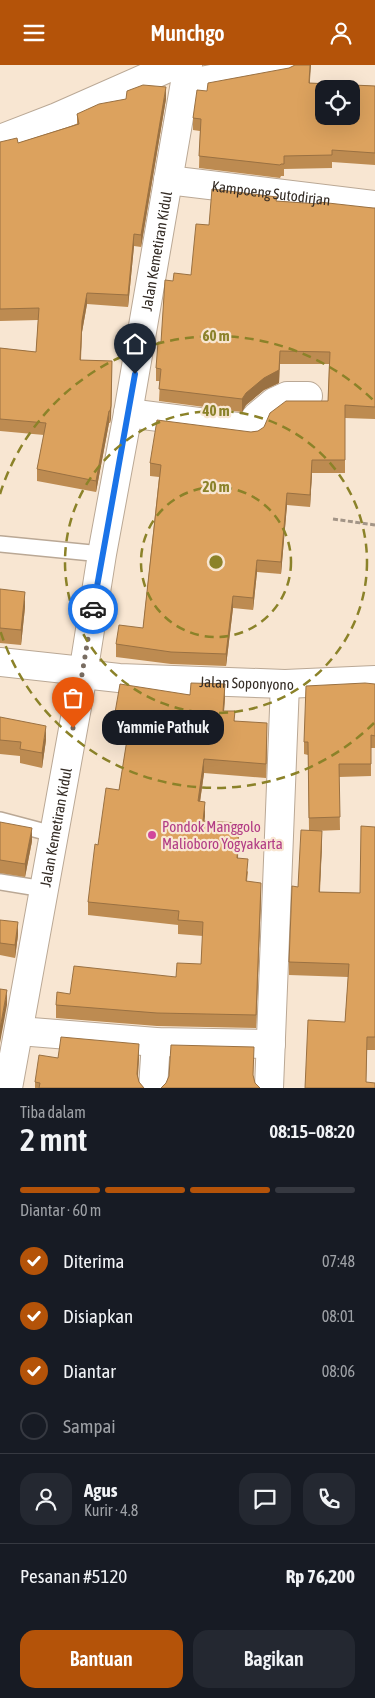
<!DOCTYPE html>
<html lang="id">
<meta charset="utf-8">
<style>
:root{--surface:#171b24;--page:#242831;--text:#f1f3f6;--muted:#9ea1a6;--line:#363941;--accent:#b45309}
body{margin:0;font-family:"Asap Condensed",sans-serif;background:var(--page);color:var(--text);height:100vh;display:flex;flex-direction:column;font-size:19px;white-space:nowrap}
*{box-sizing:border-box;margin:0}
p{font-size:16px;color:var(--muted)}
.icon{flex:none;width:28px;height:28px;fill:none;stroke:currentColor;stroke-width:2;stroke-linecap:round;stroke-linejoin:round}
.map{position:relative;height:1023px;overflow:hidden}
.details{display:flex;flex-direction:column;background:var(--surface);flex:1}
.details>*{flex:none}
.fabs{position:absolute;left:315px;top:15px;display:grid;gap:10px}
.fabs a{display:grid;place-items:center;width:45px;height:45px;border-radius:10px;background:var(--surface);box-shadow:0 5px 20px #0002;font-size:25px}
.pin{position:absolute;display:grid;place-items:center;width:42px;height:42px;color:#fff;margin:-51px -21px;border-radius:50% 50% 50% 0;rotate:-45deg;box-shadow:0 0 5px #0007}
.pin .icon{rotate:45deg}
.courier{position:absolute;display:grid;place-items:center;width:50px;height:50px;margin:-25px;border:4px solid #1a73e8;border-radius:50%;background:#fff;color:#222;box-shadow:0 1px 6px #0007}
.bubble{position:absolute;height:35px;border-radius:15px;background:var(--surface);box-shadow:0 5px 20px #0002;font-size:16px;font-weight:600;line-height:35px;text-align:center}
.summary em{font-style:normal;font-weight:600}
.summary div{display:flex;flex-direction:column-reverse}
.summary{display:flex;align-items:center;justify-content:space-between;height:85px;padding:0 20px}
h1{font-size:32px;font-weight:600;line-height:38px}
.bar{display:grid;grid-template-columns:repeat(4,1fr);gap:8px 5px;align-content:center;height:60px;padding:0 20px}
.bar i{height:6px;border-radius:4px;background:var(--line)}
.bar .active{background:var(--accent)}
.bar p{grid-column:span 4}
.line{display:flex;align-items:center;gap:12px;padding:0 20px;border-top:1px solid var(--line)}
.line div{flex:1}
.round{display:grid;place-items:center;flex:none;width:52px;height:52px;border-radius:15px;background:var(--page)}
ol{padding:0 20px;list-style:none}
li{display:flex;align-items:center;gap:15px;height:55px}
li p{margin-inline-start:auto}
li .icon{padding:5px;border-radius:50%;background:var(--accent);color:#fff;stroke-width:4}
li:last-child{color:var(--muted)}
li i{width:28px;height:28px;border:2px solid var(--line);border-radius:50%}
.action{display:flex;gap:10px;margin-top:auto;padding:10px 20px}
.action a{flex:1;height:58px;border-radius:15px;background:var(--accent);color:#fff;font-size:20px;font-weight:600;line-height:58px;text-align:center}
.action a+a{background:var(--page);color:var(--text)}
header{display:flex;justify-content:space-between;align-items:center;height:65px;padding:0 20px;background:var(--accent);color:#fff;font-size:22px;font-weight:600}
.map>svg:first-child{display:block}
</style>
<header><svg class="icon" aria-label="menu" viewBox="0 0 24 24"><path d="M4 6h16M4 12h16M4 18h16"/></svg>Munchgo<svg class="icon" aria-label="person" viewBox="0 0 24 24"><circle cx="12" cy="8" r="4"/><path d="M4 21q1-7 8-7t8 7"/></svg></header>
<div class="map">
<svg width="375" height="1023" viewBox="0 0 375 1023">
<rect width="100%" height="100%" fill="#f8e6d2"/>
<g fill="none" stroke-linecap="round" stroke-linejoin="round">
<!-- service casing -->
<g stroke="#baa895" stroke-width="18">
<g id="service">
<path d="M0,479L102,489"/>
<path d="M0,755L53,769"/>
<path d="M0,817L44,824"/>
</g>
</g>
<!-- minor casing -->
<g stroke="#baa895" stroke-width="30">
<g id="minor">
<path d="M185,19L286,0"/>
<path d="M0,74L57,52L175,0"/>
<path id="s1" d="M168,115L375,140"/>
<path d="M128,348L253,364L256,352L274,337L287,331H308"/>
<path d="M0,597L83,606"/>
<path id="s2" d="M83,609L119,613L285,619L375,615"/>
<path d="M19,966L156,977L271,979"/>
<path d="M153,1023L156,977"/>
<path d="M269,1023L285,619"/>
</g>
</g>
<!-- tertiary casing -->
<g stroke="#baa895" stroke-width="30">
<g id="tertiary">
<path id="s3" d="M8,1023L83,609L102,489L128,348L188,0"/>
</g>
</g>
<!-- path -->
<path stroke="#a39587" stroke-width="3" stroke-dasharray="5 2.5" stroke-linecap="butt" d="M333,454L375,460"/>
<!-- service -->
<use href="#service" stroke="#fff" stroke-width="15"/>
<!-- minor -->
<use href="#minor" stroke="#fff" stroke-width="28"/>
<!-- tertiary -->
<use href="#tertiary" stroke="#fff" stroke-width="28"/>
</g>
<!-- wall -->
<g fill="#bd8b51">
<path d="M289,3L310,18L375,21V100L332,97V103L284,104V111H281L280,113L199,103L200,66L193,65V53L207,26Z"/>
<path d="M166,34L141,182L134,181L128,242L87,239L82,267L81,295L112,296L111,353L110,358H109L96,427L37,416V404L44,370L0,366V283L36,287L38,255L0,256V77L18,78L77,59V49Z"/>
<path d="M277,136L375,143V354L345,353V408H312L310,442L287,440L281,509L257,507L253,545L233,543L226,601L171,599L116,592V579L143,563L159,412L150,411V398L251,367L258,366L328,336L329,299H280L279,318L264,325L246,340L242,347L159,336L160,316H156V303L173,216L191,210L209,160Z"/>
<path d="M0,524L25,542L21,580L0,578Z"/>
<path d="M375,619V683H371V711L339,712L340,765L315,766L322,779L320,827L360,828L375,762V985H367L366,1017L305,1023L345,957L348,912L289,910V897L298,822L309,765L308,690L304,689V677Z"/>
<path d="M190,630L225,632L224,646L235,656L267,672L266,713L204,708L200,737L205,751L204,756L239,771L238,793L248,807L247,816L261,831L256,963L157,961L56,953V940L70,929L176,912L201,899L203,871L178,869V860L88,850V837L98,780L119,725L127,675L113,673V659Z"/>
<path d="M0,652L46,675L42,703L20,698V691L0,689Z"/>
<path d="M0,757L32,776L25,812L0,808Z"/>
<path d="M0,855L18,870L15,893L0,890Z"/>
<path d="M139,991L138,1012L139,1017L144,1023H35V1017L58,993Z"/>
</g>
<!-- shaded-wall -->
<g fill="#9a7142">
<path d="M310,0H311L309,30V18Z"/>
<path d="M166,22V34L141,182V170Z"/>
<path d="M134,169V181L128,242V230Z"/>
<path d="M87,228V239L82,267L80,307L82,256Z"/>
<path d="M280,286L279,318L264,325L246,340L242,347V334L246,328Z"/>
<path d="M112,308L111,353L110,358V346Z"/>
<path d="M109,346V358L96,427V416Z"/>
<path d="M312,395V408L310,442V430Z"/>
<path d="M287,428V440L281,509V497Z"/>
<path d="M257,495V507L253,545V533Z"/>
<path d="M25,527V542L21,580V565Z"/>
<path d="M233,531V543L226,601V589Z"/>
<path d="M225,619V632L223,659V646Z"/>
<path d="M267,658V672L266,713V699Z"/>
<path d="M46,661V675L42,703V688Z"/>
<path d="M204,694V708L198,750V736Z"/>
<path d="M205,737V751L203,769V756Z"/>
<path d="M239,758V771L237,806V793Z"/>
<path d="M32,763V776L25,812V799Z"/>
<path d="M322,766V779L319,840V827Z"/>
<path d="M261,818V831L256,963V950Z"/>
<path d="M18,857V870L15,893V880Z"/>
<path d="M7,925V940L0,978V964Z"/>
<path d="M139,979V991L137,1022V1009Z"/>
</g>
<!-- building -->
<g fill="#dca25e" stroke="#9a7142" fill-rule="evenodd">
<path d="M295,0H310L309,18L375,21V88L332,85V90L284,91V99H281L280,100L199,91L201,54L193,53L197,25L207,26L208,18L289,3ZM324,24H351V51H324Z"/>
<path d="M143,20L166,22L141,170L134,169L128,230L87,228L82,256L80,295L112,296L111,341L110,346H109L96,416L37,404L46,358L0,354V283L36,287L39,243L0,244V77L17,73L18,78L79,59L77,49L99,39L126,34L127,26Z"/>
<path d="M212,124L277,132L276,136L319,139V137L373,143H375V342L345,340V395H312L310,430L287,428L281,497L257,495L253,533L233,531L226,589L171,587L116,579L119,560L143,563L161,400L150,398L157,355L251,367L258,366L264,362L270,348L286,336H328L330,287L280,286L279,305L264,313L246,328L242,334L159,324L161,304L156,303L158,277H161L165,215L173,216L174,208L191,210L196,159L209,160Z"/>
<path d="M0,524L25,527L21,565L0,563Z"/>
<path d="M191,618L225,619L223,646H235L234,656L267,658L266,699L204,694L198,736L205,737L203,756L239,758L237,793L248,794L246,816L261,818L256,950L157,948L56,940L57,927L70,929L74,901L176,912L177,898L201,899L203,857L178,855L179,846L88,837L95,779L98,780L106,723L119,725L129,662L113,659L120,619L190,630Z"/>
<path d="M365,618L375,619V671L371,670V699H339L340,752L309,753L308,677H304L306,621Z"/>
<path d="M0,652L46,661L42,688L20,684L21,677L0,675Z"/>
<path d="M0,757L32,763L25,799L0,795Z"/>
<path d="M361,761L375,762V972H367L366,1017L375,1018V1023H305L308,955L345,957L349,899L289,897L292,821L298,822L301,765L322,766L319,827L360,828Z"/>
<path d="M0,855L18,857L15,880L0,878Z"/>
<path d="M0,924L7,925L0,964Z"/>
<path d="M61,972L139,979L137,1009L139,1017L144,1023H39L40,1018L35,1017L39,990L58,993Z"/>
<path d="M171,980L254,982L253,1010L255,1018L260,1023H161L166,1018L169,1011Z"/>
</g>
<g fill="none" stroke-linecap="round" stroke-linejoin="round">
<!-- done -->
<path stroke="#796d62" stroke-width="5" stroke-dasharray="0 9" d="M73,663L93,544"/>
<!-- route -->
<path stroke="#1a73e8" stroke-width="6" d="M93,544L135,309"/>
</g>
<!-- distance rings -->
<g fill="none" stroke="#8b8229" stroke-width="2.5" stroke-dasharray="9 6">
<circle cx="216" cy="497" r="75"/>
<circle cx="216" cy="497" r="151"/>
<path d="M374 658A226 226 0 0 1 0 565M0 429A226 226 0 0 1 374 336"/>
</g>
<!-- markers -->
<circle fill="#d1479c" stroke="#f8e6d2" stroke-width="2" cx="152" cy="770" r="5"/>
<g text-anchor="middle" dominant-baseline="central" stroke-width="4.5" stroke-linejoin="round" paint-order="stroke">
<!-- street labels -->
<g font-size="15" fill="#342c25" stroke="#f8e6d2">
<text stroke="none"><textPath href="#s1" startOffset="104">Kampoeng Sutodirjan</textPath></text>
<text stroke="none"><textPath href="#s3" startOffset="850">Jalan Kemetiran Kidul</textPath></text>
<text stroke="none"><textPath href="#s2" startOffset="164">Jalan Soponyono</textPath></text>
<text stroke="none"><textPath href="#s3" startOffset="265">Jalan Kemetiran Kidul</textPath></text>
</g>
<!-- hotel labels -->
<g font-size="15" fill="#b23c85" stroke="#f8e6d2" text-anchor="start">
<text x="162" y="761">Pondok Manggolo<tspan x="162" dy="17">Malioboro Yogyakarta</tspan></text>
</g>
</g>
<circle cx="216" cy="497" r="8" fill="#8b8229" stroke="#f8e6d2" stroke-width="2.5"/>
<g font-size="15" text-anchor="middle" font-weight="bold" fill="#8b8229" stroke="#f8e6d2" stroke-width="4.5" stroke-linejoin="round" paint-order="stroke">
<text x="216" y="276">60 m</text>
<text x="216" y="351">40 m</text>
<text x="216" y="427">20 m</text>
</g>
</svg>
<div class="fabs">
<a><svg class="icon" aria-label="locate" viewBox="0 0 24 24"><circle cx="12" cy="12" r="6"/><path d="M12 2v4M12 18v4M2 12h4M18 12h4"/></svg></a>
</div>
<div class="pin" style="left:73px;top:663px;background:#ea580c"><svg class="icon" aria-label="bag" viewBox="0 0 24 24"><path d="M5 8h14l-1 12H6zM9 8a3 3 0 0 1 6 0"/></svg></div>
<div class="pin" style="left:135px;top:309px;background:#1f2937"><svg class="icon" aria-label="home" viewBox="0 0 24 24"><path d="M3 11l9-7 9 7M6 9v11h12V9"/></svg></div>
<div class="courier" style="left:93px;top:544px"><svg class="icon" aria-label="car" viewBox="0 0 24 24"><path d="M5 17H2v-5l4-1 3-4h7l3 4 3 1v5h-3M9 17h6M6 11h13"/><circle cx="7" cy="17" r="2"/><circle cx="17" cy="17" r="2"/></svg></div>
<div class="bubble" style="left:102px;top:645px;width:122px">Yammie Pathuk</div>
</div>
<section class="details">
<div class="summary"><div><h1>2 mnt</h1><p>Tiba dalam</p></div><em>08:15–08:20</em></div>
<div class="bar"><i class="active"></i><i class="active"></i><i class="active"></i><i></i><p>Diantar · 60 m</p></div>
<ol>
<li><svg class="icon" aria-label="check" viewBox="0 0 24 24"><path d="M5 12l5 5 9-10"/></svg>Diterima<p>07:48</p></li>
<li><svg class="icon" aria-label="check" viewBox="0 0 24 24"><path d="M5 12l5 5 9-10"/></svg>Disiapkan<p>08:01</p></li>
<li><svg class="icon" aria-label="check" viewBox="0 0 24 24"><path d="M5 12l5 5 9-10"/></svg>Diantar<p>08:06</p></li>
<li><i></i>Sampai</li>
</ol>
<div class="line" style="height:90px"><a class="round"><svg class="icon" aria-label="person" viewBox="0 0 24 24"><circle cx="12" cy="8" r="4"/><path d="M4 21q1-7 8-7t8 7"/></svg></a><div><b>Agus</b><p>Kurir · 4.8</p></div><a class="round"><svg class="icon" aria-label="chat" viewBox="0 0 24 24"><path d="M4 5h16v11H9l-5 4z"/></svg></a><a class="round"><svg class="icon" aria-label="phone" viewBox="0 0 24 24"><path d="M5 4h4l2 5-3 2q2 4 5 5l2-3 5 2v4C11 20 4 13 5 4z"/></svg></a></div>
<div class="line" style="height:65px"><div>Pesanan #5120</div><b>Rp 76,200</b></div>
<div class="action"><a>Bantuan</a><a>Bagikan</a></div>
</section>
